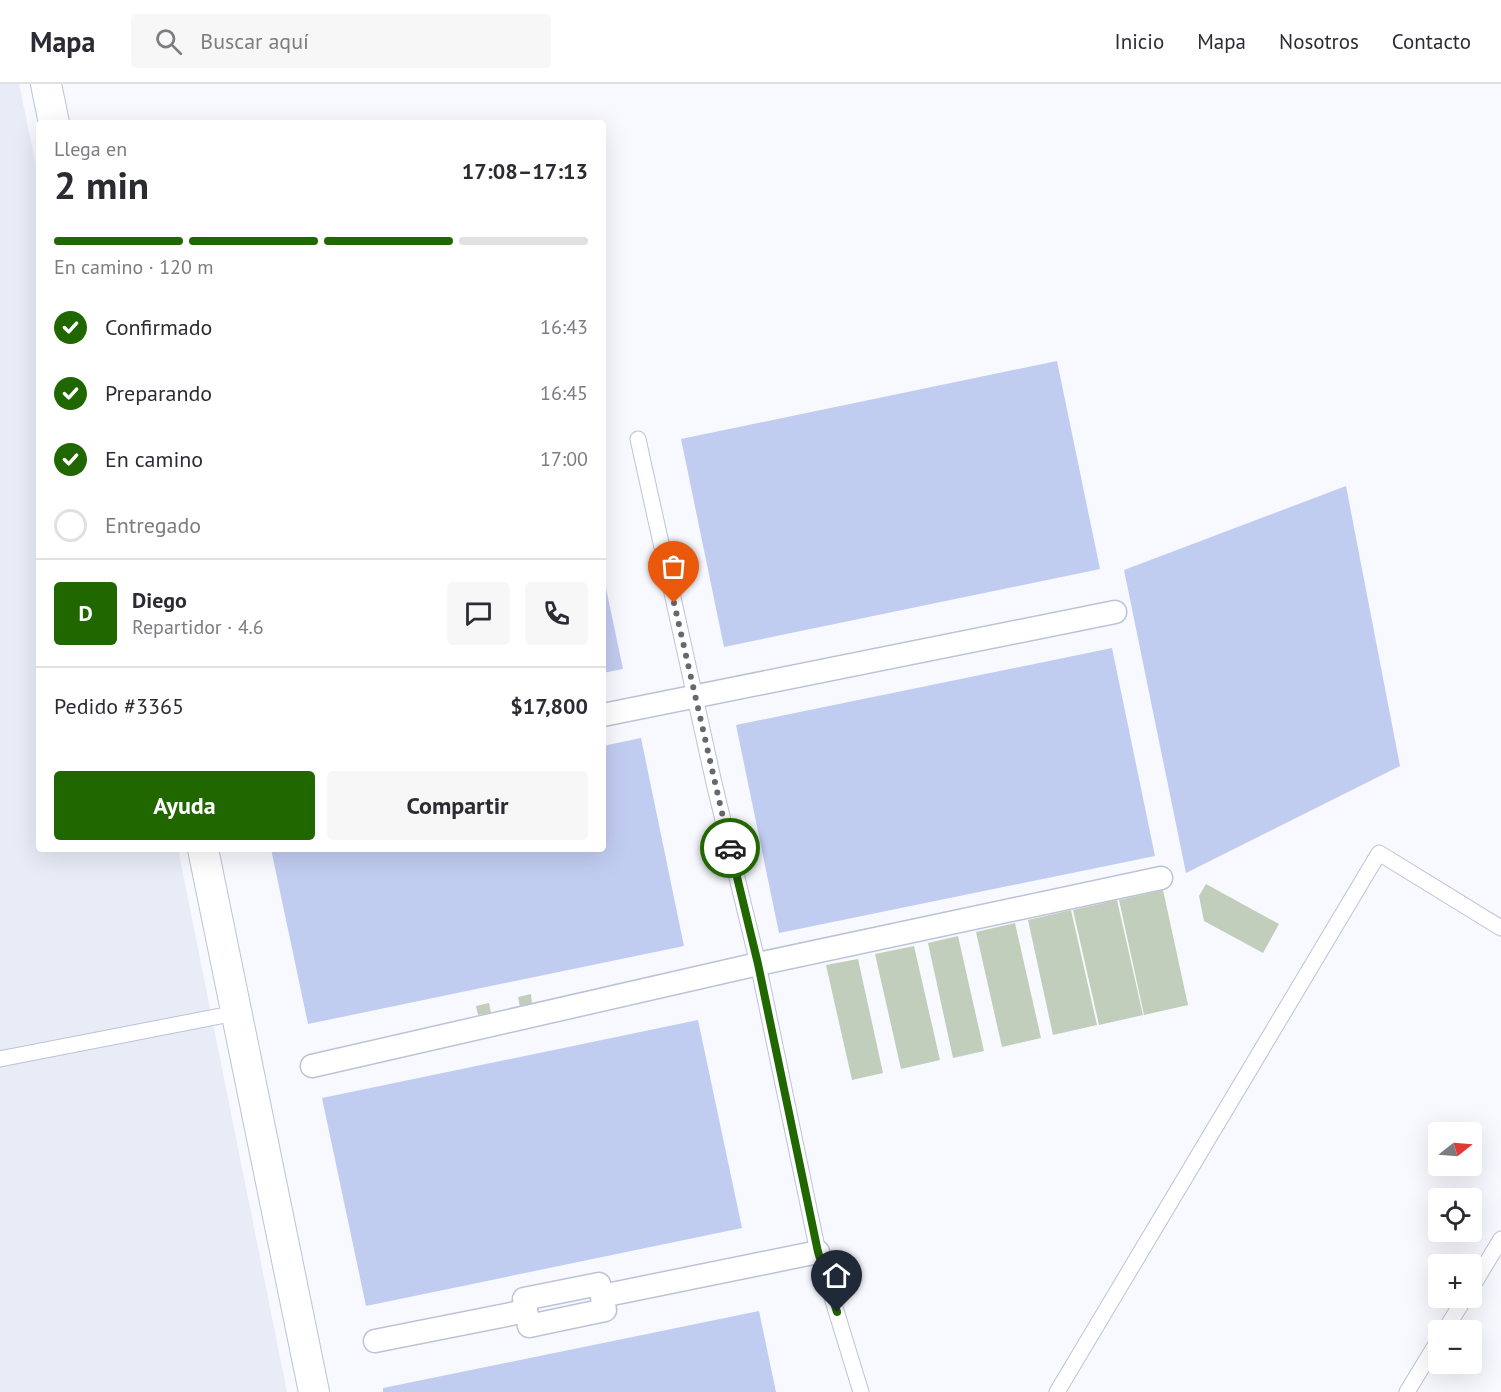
<!DOCTYPE html>
<html lang="es">
<meta charset="utf-8">
<style>
:root{--surface:#fff;--page:#f7f7f7;--text:#2b2b33;--muted:#7c7c81;--line:#e1e1e2;--accent:#216700}
body{margin:0;font-family:"PT Sans",sans-serif;background:var(--page);color:var(--text);height:100vh;display:flex;flex-direction:column;font-size:22px;white-space:nowrap}
*{box-sizing:border-box;margin:0}
p{font-size:20px;color:var(--muted)}
.icon{flex:none;width:33px;height:33px;fill:none;stroke:currentColor;stroke-width:2;stroke-linecap:round;stroke-linejoin:round}
.map{position:relative;flex:1;overflow:hidden}
.sheet{position:absolute;left:36px;top:36px;width:570px;height:732px;display:flex;flex-direction:column;background:var(--surface);border-radius:6px;box-shadow:0 6px 24px #0002}
.sheet>*{flex:none}
.needle{width:39px;rotate:73deg}
.controls{position:absolute;left:1428px;top:1038px;display:grid;gap:12px}
.controls a{display:grid;place-items:center;width:54px;height:54px;border-radius:6px;background:var(--surface);box-shadow:0 6px 24px #0002;font-size:30px}
.pin{position:absolute;display:grid;place-items:center;width:51px;height:51px;color:#fff;margin:-62px -26px;border-radius:50% 50% 50% 0;rotate:-45deg;box-shadow:0 0 6px #0007}
.pin .icon{rotate:45deg}
.courier{position:absolute;display:grid;place-items:center;width:60px;height:60px;margin:-30px;border:4px solid #216700;border-radius:50%;background:#fff;color:#222;box-shadow:0 2px 8px #0007}
.headline em{font-style:normal;font-weight:800}
.headline div{display:flex;flex-direction:column-reverse}
.headline{display:flex;align-items:center;justify-content:space-between;height:102px;padding:0 18px}
h1{font-size:39px;font-weight:800;line-height:45px}
.bar{display:grid;grid-template-columns:repeat(4,1fr);gap:9px 6px;align-content:center;height:72px;padding:0 18px}
.bar i{height:8px;border-radius:4px;background:var(--line)}
.bar .on{background:var(--accent)}
.bar p{grid-column:span 4}
.line{display:flex;align-items:center;gap:15px;padding:0 18px;border-top:2px solid var(--line)}
.line div{flex:1}
.round{display:grid;place-items:center;flex:none;width:63px;height:63px;border-radius:6px;background:var(--page)}
ol{padding:0 18px;list-style:none}
li{display:flex;align-items:center;gap:18px;height:66px}
li p{margin-inline-start:auto}
li .icon{padding:6px;border-radius:50%;background:var(--accent);color:#fff;stroke-width:4}
li:last-child{color:var(--muted)}
li i{width:33px;height:33px;border:3px solid var(--line);border-radius:50%}
.primary-button{display:flex;gap:12px;margin-top:auto;padding:12px 18px}
.primary-button a{flex:1;height:69px;border-radius:6px;background:var(--accent);color:#fff;font-size:24px;font-weight:800;line-height:69px;text-align:center}
.primary-button a+a{background:var(--page);color:var(--text)}
header{display:flex;align-items:center;gap:36px;box-sizing:border-box;height:84px;padding:0 30px;background:var(--surface);border-bottom:2px solid var(--line)}
header strong{font-size:28px}
nav{display:flex;gap:33px;margin-inline-start:auto;font-size:21px}
.search{width:420px;height:54px;background:var(--page);display:flex;align-items:center;gap:15px;box-sizing:border-box;padding:0 21px;border-radius:6px;color:var(--muted);font-size:22px}
.map>svg:first-child{display:block}
</style>
<header>
<strong>Mapa</strong>
<div class="search"><svg class="icon" aria-label="search" viewBox="0 0 24 24"><circle cx="10" cy="10" r="6"/><path d="M15 15l6 6"/></svg>Buscar aquí</div>
<nav><a>Inicio</a><a>Mapa</a><a>Nosotros</a><a>Contacto</a></nav>
</header>
<div class="map">
<svg width="1501" height="1308" viewBox="0 0 1501 1308">
<rect width="100%" height="100%" fill="#f8f9fe"/>
<!-- built -->
<path fill="#e8ecf7" d="M0,0H19L39,95V765H178L287,1308H0Z"/>
<!-- green -->
<g fill="#c1ccf1">
<path d="M1057,277L1100,485L724,563L681,355Z"/>
<path d="M1346,402L1400,682L1186,789L1124,486Z"/>
<path d="M603,490L623,585L603,589Z"/>
<path d="M1112,564L1155,772L779,849L736,641Z"/>
<path d="M641,654L684,862L308,940L271,765H603V662Z"/>
<path d="M698,936L742,1144L366,1222L322,1014Z"/>
<path d="M759,1227L776,1308H383V1304Z"/>
</g>
<!-- building -->
<g fill="#c0cebb">
<path d="M1206,800L1279,840L1263,869L1204,837L1199,812Z"/>
<path d="M1163,806L1188,921L1144,931L1119,816Z"/>
<path d="M1117,816L1143,931L1099,941L1073,826Z"/>
<path d="M1071,826L1097,941L1053,951L1028,836Z"/>
<path d="M1015,839L1041,954L1002,963L976,848Z"/>
<path d="M958,852L984,967L953,974L928,859Z"/>
<path d="M914,862L940,976L901,985L875,870Z"/>
<path d="M858,875L883,989L852,996L826,881Z"/>
<path d="M531,910L532,920L520,923L518,913Z"/>
<path d="M489,919L491,929L478,931L476,922Z"/>
</g>
<g fill="none" stroke-linecap="round" stroke-linejoin="round">
<!-- service casing -->
<g stroke="#bcc3d8" stroke-width="17">
<g id="service">
<path d="M638,355L714,699L758,880L818,1168L861,1308"/>
<path d="M0,975L236,929"/>
<path d="M1472,1203L1501,1155"/>
<path d="M1445,1246L1465,1214"/>
<path d="M1057,1308L1379,769L1501,844"/>
<path d="M1407,1308L1438,1257"/>
</g>
</g>
<!-- pedestrian casing -->
<g stroke="#bcc3d8" stroke-width="25">
<g id="pedestrian">
<path d="M603,631L1115,528"/>
<path d="M312,982L758,880L1161,794"/>
<path d="M599,1200L605,1226L529,1242L524,1215Z"/>
<path d="M602,1212L818,1168"/>
<path d="M375,1257L526,1227"/>
</g>
</g>
<!-- minor casing -->
<g stroke="#bcc3d8" stroke-width="32">
<g id="minor">
<path d="M46,0L54,39"/>
<path d="M203,765L314,1308"/>
</g>
</g>
<!-- service -->
<use href="#service" stroke="#fff" stroke-width="15"/>
<!-- pedestrian -->
<use href="#pedestrian" stroke="#fff" stroke-width="22"/>
<!-- minor -->
<use href="#minor" stroke="#fff" stroke-width="30"/>
</g>
<g fill="none" stroke-linecap="round" stroke-linejoin="round">
<!-- done -->
<path stroke="#66686f" stroke-width="6" stroke-dasharray="0 10.8" d="M674,519L730,764"/>
<!-- route -->
<path stroke="#216700" stroke-width="8" d="M730,764L758,880L818,1168L837,1228"/>
</g>
</svg>
<div class="controls">
<a><svg class="needle" viewBox="-14 -14 28 28"><path d="M0-13l5 13h-10z" fill="#e53935"/><path d="M0 13l5-13h-10z" fill="#7c7c81"/></svg></a>
<a><svg class="icon" aria-label="locate" viewBox="0 0 24 24"><circle cx="12" cy="12" r="6"/><path d="M12 2v4M12 18v4M2 12h4M18 12h4"/></svg></a>
<a>+</a>
<a>−</a>
</div>
<div class="pin" style="left:674px;top:519px;background:#ea580c"><svg class="icon" aria-label="bag" viewBox="0 0 24 24"><path d="M5 8h14l-1 12H6zM9 8a3 3 0 0 1 6 0"/></svg></div>
<div class="pin" style="left:837px;top:1228px;background:#1f2937"><svg class="icon" aria-label="home" viewBox="0 0 24 24"><path d="M3 11l9-7 9 7M6 9v11h12V9"/></svg></div>
<div class="courier" style="left:730px;top:764px"><svg class="icon" aria-label="car" viewBox="0 0 24 24"><path d="M5 17H2v-5l4-1 3-4h7l3 4 3 1v5h-3M9 17h6M6 11h13"/><circle cx="7" cy="17" r="2"/><circle cx="17" cy="17" r="2"/></svg></div>
<section class="sheet">
<div class="headline"><div><h1>2 min</h1><p>Llega en</p></div><em>17:08–17:13</em></div>
<div class="bar"><i class="on"></i><i class="on"></i><i class="on"></i><i></i><p>En camino · 120 m</p></div>
<ol>
<li><svg class="icon" aria-label="check" viewBox="0 0 24 24"><path d="M5 12l5 5 9-10"/></svg>Confirmado<p>16:43</p></li>
<li><svg class="icon" aria-label="check" viewBox="0 0 24 24"><path d="M5 12l5 5 9-10"/></svg>Preparando<p>16:45</p></li>
<li><svg class="icon" aria-label="check" viewBox="0 0 24 24"><path d="M5 12l5 5 9-10"/></svg>En camino<p>17:00</p></li>
<li><i></i>Entregado</li>
</ol>
<div class="line" style="height:108px"><b class="round" style="background:var(--accent);color:#fff">D</b><div><b>Diego</b><p>Repartidor · 4.6</p></div><a class="round"><svg class="icon" aria-label="chat" viewBox="0 0 24 24"><path d="M4 5h16v11H9l-5 4z"/></svg></a><a class="round"><svg class="icon" aria-label="phone" viewBox="0 0 24 24"><path d="M5 4h4l2 5-3 2q2 4 5 5l2-3 5 2v4C11 20 4 13 5 4z"/></svg></a></div>
<div class="line" style="height:78px"><div>Pedido #3365</div><b>$17,800</b></div>
<div class="primary-button"><a>Ayuda</a><a>Compartir</a></div>
</section>
</div>
